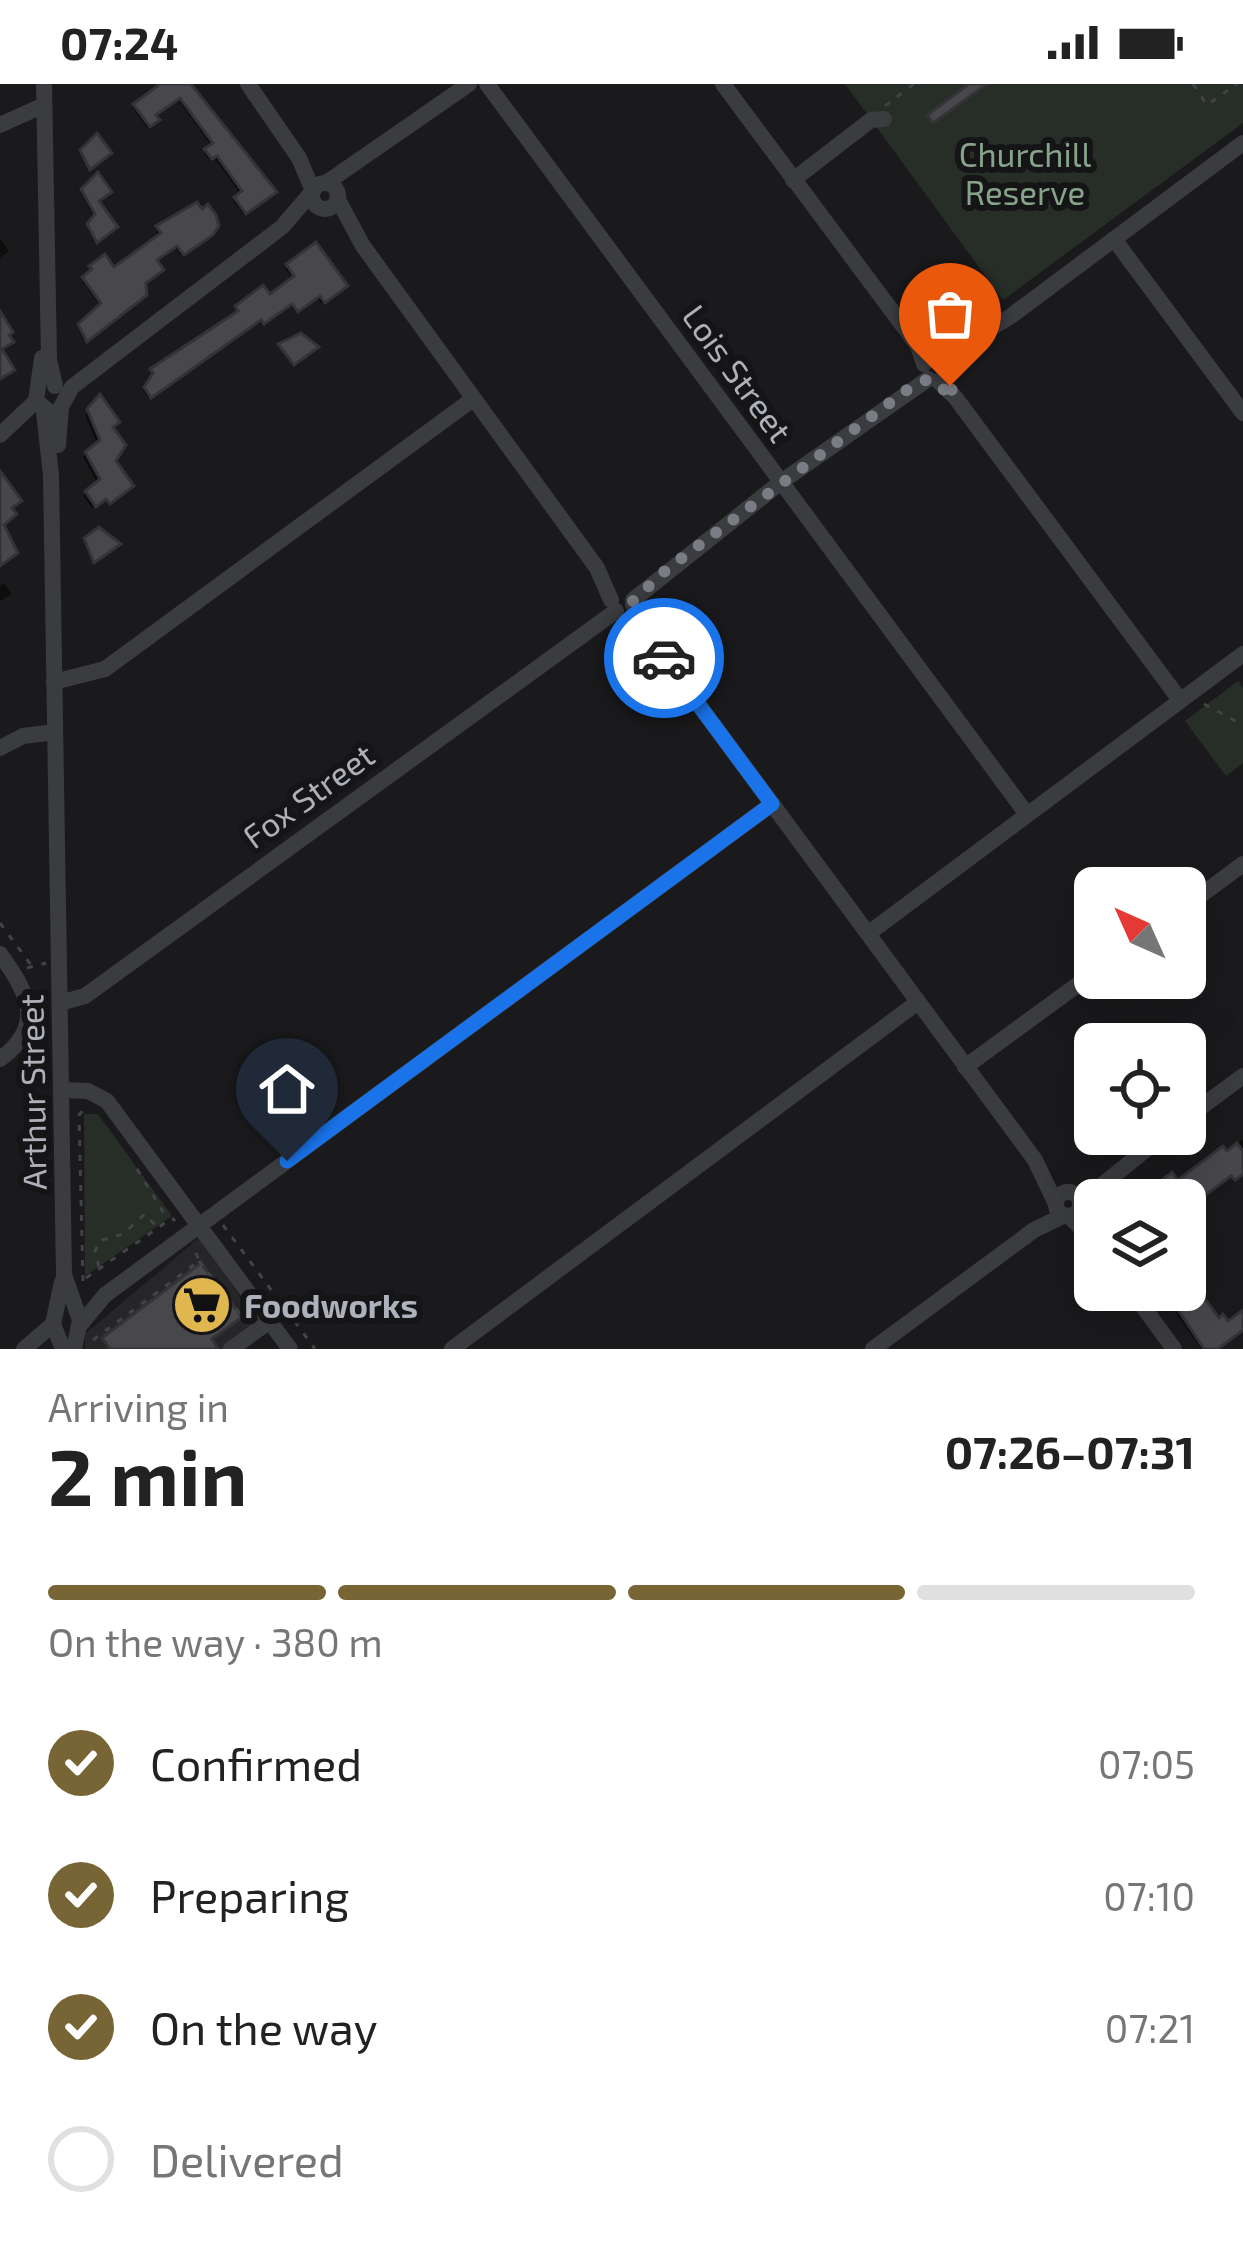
<!DOCTYPE html>
<meta charset="utf-8">
<style>
:root{--surface:#fff;--page:#f6f6f6;--text:#222;--muted:#767676;--line:#e0e0e0;--accent:#776536}
body{margin:0;font-family:"Exo 2",sans-serif;background:var(--page);color:var(--text);height:100vh;display:flex;flex-direction:column;font-size:45px;white-space:nowrap}
*{box-sizing:border-box;margin:0}
p{font-size:39px;color:var(--muted)}
.icon{flex:none;width:66px;height:66px;fill:none;stroke:currentColor;stroke-width:2;stroke-linecap:round;stroke-linejoin:round}
.map{position:relative;height:1265px;overflow:hidden}
.details{display:flex;flex-direction:column;background:var(--surface);flex:1}
.details>*{flex:none}
.needle{width:78px;rotate:315deg}
.fabs{position:absolute;left:1074px;top:783px;display:grid;gap:24px}
.fabs a{display:grid;place-items:center;width:132px;height:132px;border-radius:18px;background:var(--surface);box-shadow:0 12px 48px #0002;font-size:60px}
.pin{position:absolute;display:grid;place-items:center;width:102px;height:102px;color:#fff;margin:-123px -51px;border-radius:50% 50% 50% 0;rotate:-45deg;box-shadow:0 0 12px #0007}
.pin .icon{rotate:45deg}
.courier{position:absolute;display:grid;place-items:center;width:120px;height:120px;margin:-60px;border:9px solid #1a73e8;border-radius:50%;background:#fff;color:#222;box-shadow:0 3px 15px #0007}
.head em{font-style:normal;font-weight:700}
.head div{display:flex;flex-direction:column-reverse}
.head{display:flex;align-items:center;justify-content:space-between;height:204px;padding:0 48px}
h1{font-size:78px;font-weight:700;line-height:90px}
.bar{display:grid;grid-template-columns:repeat(4,1fr);gap:18px 12px;align-content:center;height:144px;padding:0 48px}
.bar i{height:15px;border-radius:9px;background:var(--line)}
.bar .on{background:var(--accent)}
.bar p{grid-column:span 4}
ol{padding:0 48px;list-style:none}
li{display:flex;align-items:center;gap:36px;height:132px}
li p{margin-inline-start:auto}
li .icon{padding:12px;border-radius:50%;background:var(--accent);color:#fff;stroke-width:4}
li:last-child{color:var(--muted)}
li i{width:66px;height:66px;border:6px solid var(--line);border-radius:50%}
.status{display:flex;justify-content:space-between;align-items:center;height:84px;padding:0 60px;background:var(--surface);direction:ltr}
.status svg{height:33px;fill:currentColor}
.map>svg:first-child{display:block}
</style>
<div class="status"><b>07:24</b><svg viewBox="0 0 49 12"><path d="M0 12V9h3v3zM5 12V6h3v6zM10 12V3h3v9zM15 12V0h3v12zM26 1h20v11H26zM47 4h2v5h-2z"/></svg></div>
<div class="map">
<svg width="1243" height="1265" viewBox="0 0 1243 1265">
<rect width="100%" height="100%" fill="#1a1a1c"/>
<!-- built -->
<path fill="#262629" d="M199,1154L259,1239L223,1265H85V1250Z"/>
<!-- green -->
<g fill="#262e27">
<path d="M845,0H1243V39L1003,216Z"/>
<path d="M1238,597L1243,604V679L1226,692L1185,637Z"/>
<path d="M84,1030H98L172,1132L85,1192Z"/>
</g>
<!-- shadow -->
<g fill="#0007">
<path d="M164,0H187L273,107L243,130L233,117L241,111L213,72L208,75L204,69L212,63L177,14L152,31L156,36L147,44L133,24Z"/>
<path d="M97,93L95,117L114,143L94,158L87,144L94,134L81,109Z"/>
<path d="M172,135L207,152L180,171L174,162L153,176L142,213L84,257L78,245L101,223L82,197L90,186L104,175L114,187L160,153L156,147Z"/>
<path d="M0,155L9,167L0,174Z"/>
<path d="M315,163L342,204L321,219L316,212L295,228L289,220L260,240L258,236L148,314L143,307L152,287L202,249L206,254L262,206L269,214L294,196L285,185Z"/>
<path d="M100,314L112,378L127,405L92,424L83,412L98,401L83,373L98,362L85,331Z"/>
<path d="M4,499L12,510L0,517V502Z"/>
<path d="M1243,1056V1087L1195,1116L1185,1103L1167,1116H1140L1177,1100Z"/>
<path d="M1185,1192L1218,1238L1227,1241L1243,1229V1246L1218,1265H1201L1160,1206H1185Z"/>
</g>
<!-- building -->
<g fill="#47474c" stroke="#343438" stroke-width="3">
<path d="M160,0H191L277,108L246,130L234,113L242,107L217,72L212,75L204,65L213,59L180,14L156,31L160,36L150,43L133,20Z"/>
<path d="M969,0H987L933,39L927,31Z"/>
<path d="M97,49L112,69L90,86L80,66Z"/>
<path d="M98,88L112,108L99,117L118,143L97,159L87,140L95,130L81,105Z"/>
<path d="M197,118L202,125L208,120L216,131L219,142L213,151L184,171L177,162L157,176L164,186L146,199L147,211L87,258L78,240L101,219L82,193L92,185L89,182L105,170L114,183L161,149L156,142Z"/>
<path d="M316,158L348,202L325,219L320,212L298,228L292,220L264,240L261,236L151,314L144,303L153,289L150,285L238,227L235,222L263,201L270,210L294,192L286,180Z"/>
<path d="M0,227L13,248L9,251L14,258L2,265L15,286L0,295Z"/>
<path d="M301,249L319,263L294,281L278,260Z"/>
<path d="M100,310L120,338L113,343L126,361L116,377L134,402L110,420L106,415L96,423L85,407L100,395L85,368L100,356L87,325Z"/>
<path d="M0,387L22,417L12,424L17,430L4,441L18,469L0,482Z"/>
<path d="M99,443L121,460L94,479L84,454Z"/>
<path d="M1237,1059L1243,1067V1090L1235,1096L1231,1092L1199,1116L1189,1102L1171,1116H1136L1172,1088L1178,1096L1223,1062L1227,1067Z"/>
<path d="M201,1179L242,1233L212,1255L218,1265H110L102,1254Z"/>
<path d="M1185,1188L1219,1234L1223,1230L1228,1237L1243,1226V1246L1218,1265H1204L1165,1206H1185Z"/>
</g>
<g fill="none" stroke-linecap="round" stroke-linejoin="round">
<!-- path -->
<g stroke="#414347" stroke-width="3" stroke-dasharray="6 9" stroke-linecap="butt">
<path d="M1193,0L1207,21L1237,0"/>
<path d="M885,22L914,0"/>
<path d="M1204,620L1243,641"/>
<path d="M0,839L31,881"/>
<path d="M27,884L46,879"/>
<path d="M137,1085L168,1136"/>
<path d="M223,1141L315,1265"/>
<path d="M199,1177L244,1235"/>
<path d="M99,1183L95,1168L99,1157L123,1150L145,1130L157,1143"/>
<path d="M86,1194L172,1134L175,1137"/>
<path d="M83,1197L79,1031L86,1023"/>
<path d="M93,1256L199,1177L194,1164"/>
</g>
<!-- minor -->
<g stroke="#3b3c40" stroke-width="16">
<path d="M44,0L49,275L55,302"/>
<path d="M248,0L299,74L313,107"/>
<path d="M487,0L1026,729"/>
<path d="M723,0L918,262L924,280"/>
<path d="M0,41L44,21"/>
<path d="M793,96L871,36L884,35"/>
<path d="M326,99L469,0"/>
<circle cx="325" cy="112" r="13"/>
<path d="M337,114L363,162L597,484L611,516"/>
<path d="M1114,155L1243,329"/>
<path d="M42,274L36,317L51,329"/>
<path d="M941,275L1011,232L1243,59"/>
<path d="M938,297L955,313L1180,616"/>
<path d="M44,328L51,391L64,1191L80,1236L74,1265"/>
<path d="M0,351L36,317"/>
<path d="M58,361L61,323L72,303L282,143L312,108"/>
<path d="M633,516L781,398L928,295"/>
<path d="M633,520L651,556L1035,1076L1056,1120"/>
<path d="M54,598L105,585L473,315"/>
<path d="M0,664L23,652L55,648"/>
<path d="M1185,823L1243,780"/>
<path d="M869,849L1243,570"/>
<path d="M0,870C28,908 46,942 0,975"/>
<path d="M60,919L85,912L616,527"/>
<path d="M965,983L1095,888"/>
<path d="M62,1006L88,1007L107,1017L290,1265"/>
<path d="M1185,1035L1243,992"/>
<circle cx="1068" cy="1120" r="12"/>
<path d="M1080,1119L1165,1050"/>
<path d="M1069,1132L1095,1158"/>
<path d="M62,1198L53,1240L63,1265"/>
<path d="M1131,1206L1174,1265"/>
<path d="M81,1240L105,1211L772,720"/>
<path d="M24,1265L53,1240"/>
<path d="M231,1265L270,1237"/>
<path d="M452,1265L918,918"/>
<path d="M873,1265L1034,1146L1065,1131"/>
</g>
</g>
<g fill="none" stroke-linecap="round" stroke-linejoin="round">
<!-- done -->
<path stroke="#7a7c83" stroke-width="12" stroke-dasharray="0 21.6" d="M664,574L633,517L667,485L907,306L928,295L955,313L950,302"/>
<!-- route -->
<path stroke="#1a73e8" stroke-width="15" d="M287,1077L772,720L664,574"/>
</g>
<!-- icons -->
<defs>
<g id="supermarket-disc" transform="scale(3)"><circle r="9.5" fill="#e0b64e" stroke="#151517"/><path d="M-6-5.5h2.5l.6 2H6L4.5 2H-2.5L-4.4-4H-6ZM-1.5 3.2a1.3 1.3 0 1 0 .1 0ZM3 3.2a1.3 1.3 0 1 0 .1 0Z" fill="#111"/></g>
</defs>
<g fill-rule="evenodd">
<use href="#supermarket-disc" x="202" y="1221"/>
</g>
<g text-anchor="middle" dominant-baseline="central" stroke-width="12" stroke-linejoin="round" paint-order="stroke">
<!-- park labels -->
<g font-size="33" fill="#87a38a" stroke="#151517">
<text x="1025" y="70">Churchill<tspan x="1025" dy="38">Reserve</tspan></text>
</g>
<!-- street labels -->
<g font-size="33" fill="#aeb1ba" stroke="#151517">
<text transform="translate(738 289) rotate(54)">Lois Street</text>
<text transform="translate(308 711) rotate(-36)">Fox Street</text>
<text transform="translate(32 1008) rotate(-91)">Arthur Street</text>
</g>
<!-- poi labels -->
<g font-size="33" font-weight="bold" fill="#aeb1ba" stroke="#151517" text-anchor="start">
<text x="244" y="1221">Foodworks</text>
</g>
</g>
</svg>
<div class="fabs">
<a><svg class="needle" viewBox="-14 -14 28 28"><path d="M0-13l5 13h-10z" fill="#e53935"/><path d="M0 13l5-13h-10z" fill="#767676"/></svg></a>
<a><svg class="icon" aria-label="locate" viewBox="0 0 24 24"><circle cx="12" cy="12" r="6"/><path d="M12 2v4M12 18v4M2 12h4M18 12h4"/></svg></a>
<a><svg class="icon" aria-label="layers" viewBox="0 0 24 24"><path d="M12 4l9 5-9 5-9-5zM3 14l9 5 9-5"/></svg></a>
</div>
<div class="pin" style="left:950px;top:302px;background:#ea580c"><svg class="icon" aria-label="bag" viewBox="0 0 24 24"><path d="M5 8h14l-1 12H6zM9 8a3 3 0 0 1 6 0"/></svg></div>
<div class="pin" style="left:287px;top:1077px;background:#1f2937"><svg class="icon" aria-label="home" viewBox="0 0 24 24"><path d="M3 11l9-7 9 7M6 9v11h12V9"/></svg></div>
<div class="courier" style="left:664px;top:574px"><svg class="icon" aria-label="car" viewBox="0 0 24 24"><path d="M5 17H2v-5l4-1 3-4h7l3 4 3 1v5h-3M9 17h6M6 11h13"/><circle cx="7" cy="17" r="2"/><circle cx="17" cy="17" r="2"/></svg></div>
</div>
<section class="details">
<div class="head"><div><h1>2 min</h1><p>Arriving in</p></div><em>07:26–07:31</em></div>
<div class="bar"><i class="on"></i><i class="on"></i><i class="on"></i><i></i><p>On the way · 380 m</p></div>
<ol>
<li><svg class="icon" aria-label="check" viewBox="0 0 24 24"><path d="M5 12l5 5 9-10"/></svg>Confirmed<p>07:05</p></li>
<li><svg class="icon" aria-label="check" viewBox="0 0 24 24"><path d="M5 12l5 5 9-10"/></svg>Preparing<p>07:10</p></li>
<li><svg class="icon" aria-label="check" viewBox="0 0 24 24"><path d="M5 12l5 5 9-10"/></svg>On the way<p>07:21</p></li>
<li><i></i>Delivered</li>
</ol>
</section>
